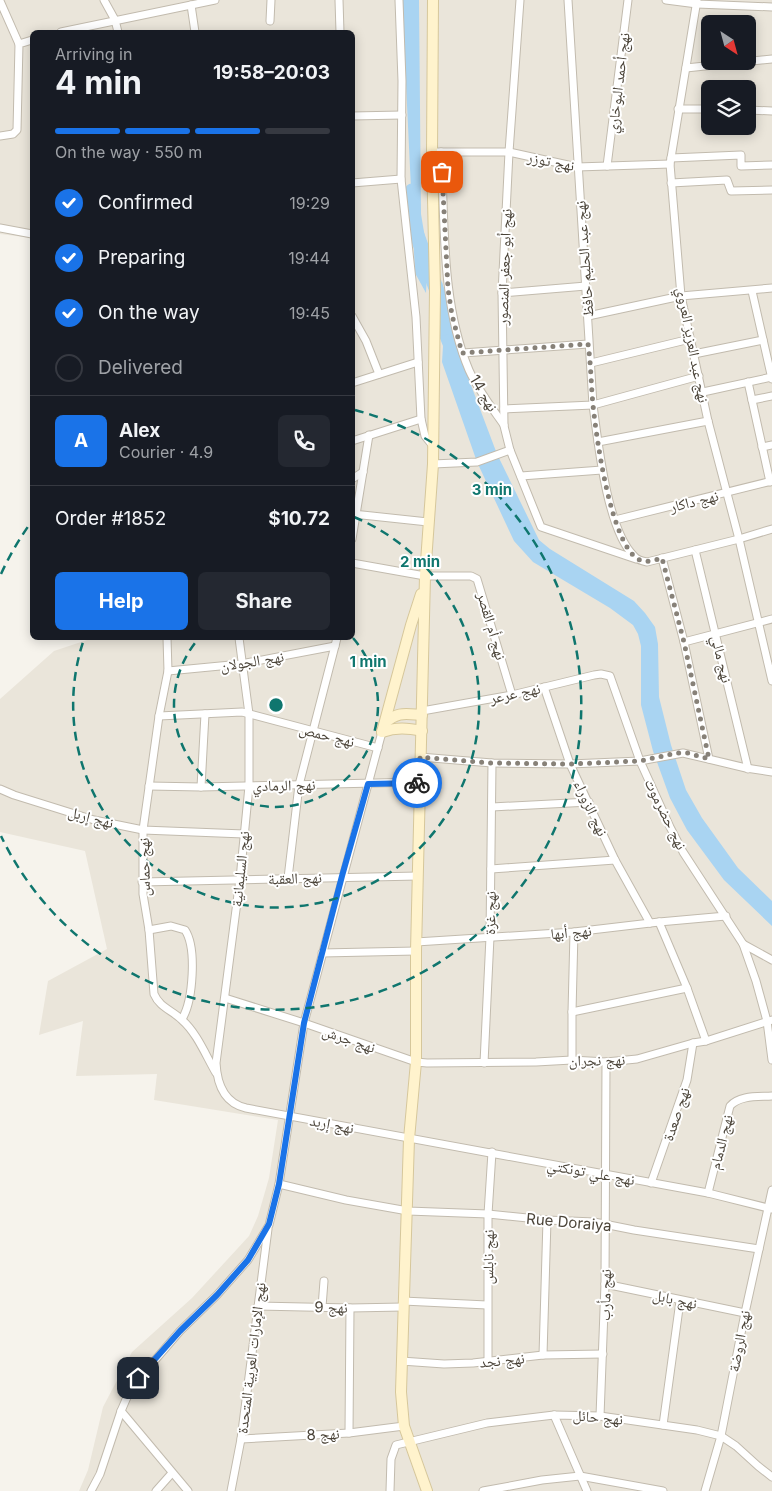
<!DOCTYPE html>
<meta charset="utf-8">
<style>
:root{--surface:#171b24;--page:#242831;--text:#f1f3f6;--muted:#9ea1a6;--line:#363941;--accent:#1a73e8}
body{margin:0;font-family:Inter,"Noto Naskh Arabic",sans-serif;background:var(--page);color:var(--text);height:100vh;display:flex;flex-direction:column;font-size:19px;white-space:nowrap}
*{box-sizing:border-box;margin:0}
p{font-size:16px;color:var(--muted)}
.icon{flex:none;width:28px;height:28px;fill:none;stroke:currentColor;stroke-width:2;stroke-linecap:round;stroke-linejoin:round}
.map{position:relative;flex:1;overflow:hidden}
.sheet{position:absolute;left:30px;top:30px;width:325px;height:610px;display:flex;flex-direction:column;background:var(--surface);border-radius:8px;box-shadow:0 2px 12px #0003}
.sheet>*{flex:none}
.needle{width:32px;rotate:144deg}
.controls{position:absolute;left:701px;top:15px;display:grid;gap:10px}
.controls a{display:grid;place-items:center;width:55px;height:55px;border-radius:8px;background:var(--surface);box-shadow:0 2px 12px #0003;font-size:25px}
.pin{position:absolute;display:grid;place-items:center;width:42px;height:42px;color:#fff;margin:-21px;border-radius:10px;box-shadow:0 2px 8px #0006}
.courier{position:absolute;display:grid;place-items:center;width:50px;height:50px;margin:-25px;border:4px solid #1a73e8;border-radius:50%;background:#fff;color:#222;box-shadow:0 1px 6px #0007}
.summary em{font-style:normal;font-weight:700}
.summary div{display:flex;flex-direction:column-reverse}
.summary{display:flex;align-items:center;justify-content:space-between;height:85px;padding:0 25px}
h1{font-size:32px;font-weight:700;line-height:38px}
.bar{display:grid;grid-template-columns:repeat(4,1fr);gap:8px 5px;align-content:center;height:60px;padding:0 25px}
.bar i{height:6px;border-radius:4px;background:var(--line)}
.bar .on{background:var(--accent)}
.bar p{grid-column:span 4}
.line{display:flex;align-items:center;gap:12px;padding:0 25px;border-top:1px solid var(--line)}
.line div{flex:1}
.round{display:grid;place-items:center;flex:none;width:52px;height:52px;border-radius:8px;background:var(--page)}
ol{padding:0 25px;list-style:none}
li{display:flex;align-items:center;gap:15px;height:55px}
li p{margin-inline-start:auto}
li .icon{padding:5px;border-radius:50%;background:var(--accent);color:#fff;stroke-width:4}
li:last-child{color:var(--muted)}
li i{width:28px;height:28px;border:2px solid var(--line);border-radius:50%}
.button{display:flex;gap:10px;margin-top:auto;padding:10px 25px}
.button a{flex:1;height:58px;border-radius:8px;background:var(--accent);color:#fff;font-size:20px;font-weight:700;line-height:58px;text-align:center}
.button a+a{background:var(--page);color:var(--text)}
.map>svg:first-child{display:block}
</style>
<div class="map">
<svg width="772" height="1491" viewBox="0 0 772 1491">
<rect width="100%" height="100%" fill="#f6f3ec"/>
<!-- residential -->
<path fill="#eae5da" fill-rule="evenodd" d="M0,0H772V1491H79L88,1470L103,1407L132,1352L192,1298L249,1236L258,1216L269,1178L278,1120L154,1100L157,1074L76,1076L83,1021L39,1035L48,981L107,949L85,851L0,832V699L54,651L93,638H352V32H32V238L0,234ZM710,24H748V61H710ZM710,89H748V126H710Z"/>
<!-- water -->
<g fill="#a9d4f2">
<path d="M402,0H419L421,214L428,256L426,293L415,273Z"/>
<path d="M442,282L460,356L497,454L539,540L550,549L634,601L645,613L655,627L658,644L659,697L671,745L686,790L702,818L738,868L772,901V926L724,880L687,830L670,798L653,751L641,705V646L638,634L633,625L610,608L533,562L514,541L477,462L442,362L443,346L439,336Z"/>
</g>
<g fill="none" stroke-linecap="round" stroke-linejoin="round">
<!-- river -->
<path stroke="#a9d4f2" stroke-width="15" d="M412,191V221L437,291L444,328"/>
<!-- street casing -->
<g stroke="#c2bbae" stroke-width="9">
<g id="street">
<path d="M104,0L115,20L118,32"/>
<path d="M339,0L340,32"/>
<path d="M399,0L402,81L401,179L416,317L421,419L425,436L433,446"/>
<path d="M520,0L509,152L502,293L504,426L510,450L541,527L636,559"/>
<path d="M568,0L593,405C598,442 607,530 634,556C637,560 642,561 647,562L739,539L772,529"/>
<path d="M666,0L697,4L772,7"/>
<path d="M697,0L670,164L681,296L708,421L739,539L772,681"/>
<path d="M0,1L19,44"/>
<path d="M191,5L195,32"/>
<path d="M270,21L271,0"/>
<path d="M61,32L215,0"/>
<path d="M686,68L772,59"/>
<path d="M678,109H710"/>
<path d="M748,110L772,111"/>
<path d="M352,116L402,115"/>
<path d="M0,136L13,134L17,130L19,44L32,40"/>
<path d="M437,152H509L577,167L670,164"/>
<path d="M441,152C445,223 441,304 469,370C478,390 492,408 504,425"/>
<path d="M671,158L741,155V166L772,165"/>
<path d="M607,166L628,0"/>
<path d="M352,183L401,179"/>
<path d="M671,183L727,180L731,191L772,190"/>
<path d="M0,228L32,234"/>
<path d="M752,291L772,379"/>
<path d="M502,293L586,286"/>
<path d="M352,316L366,341L379,374"/>
<path d="M588,316L681,296L772,288"/>
<path d="M463,353L588,344"/>
<path d="M694,354L763,340"/>
<path d="M591,363L690,339"/>
<path d="M748,382L770,482"/>
<path d="M352,383L418,362"/>
<path d="M703,392L772,377"/>
<path d="M752,400L772,396"/>
<path d="M504,409L593,405L699,376"/>
<path d="M352,441L421,419"/>
<path d="M598,442L708,421"/>
<path d="M762,447L772,445"/>
<path d="M433,464L477,462L510,450"/>
<path d="M521,476L602,470"/>
<path d="M352,479L363,472"/>
<path d="M353,514L428,522"/>
<path d="M615,520L772,481"/>
<path d="M352,539L369,435"/>
<path d="M695,550L748,769"/>
<path d="M662,558L684,642L709,759"/>
<path d="M352,563L425,576H471L477,579L512,695"/>
<path d="M167,638L168,671L159,716L143,830V894L149,930L154,994C160,1008 172,1010 182,1020C197,1033 206,1056 216,1073"/>
<path d="M239,638L249,714V786L240,879L216,1063C217,1083 224,1103 246,1108L708,1193L772,1209"/>
<path d="M684,642L772,619"/>
<path d="M168,671L241,664L335,646"/>
<path d="M544,687L570,764L615,860L650,923"/>
<path d="M422,711L512,695L594,675L601,674L610,676L640,761L670,827L683,852L743,944L756,981L767,1021L772,1060"/>
<path d="M159,716L242,712L378,748"/>
<path d="M420,757L492,763L570,764L640,761L683,753L746,768L772,772"/>
<path d="M149,786L201,787L420,782"/>
<path d="M201,787L205,714"/>
<path d="M0,789L14,795L94,820L143,830L244,834"/>
<path d="M492,807L589,802"/>
<path d="M491,869L615,860"/>
<path d="M288,878L299,785L337,638"/>
<path d="M142,882L418,876"/>
<path d="M659,922L687,988L706,1041"/>
<path d="M149,930L171,926L185,930C197,948 193,1001 182,1019"/>
<path d="M416,942L574,932L659,922L726,916"/>
<path d="M743,944L772,960"/>
<path d="M322,953L416,951"/>
<path d="M225,998L304,1023L416,1062L427,1063L536,1062L572,1060L606,1062L637,1059L693,1043L706,1041L772,1020"/>
<path d="M572,1012L687,988"/>
<path d="M572,1060V1012L574,932"/>
<path d="M484,1063L490,937L492,763"/>
<path d="M651,1183L687,1080L693,1043"/>
<path d="M279,1184L346,1200L408,1211L488,1214L547,1220L594,1222L634,1230L759,1249"/>
<path d="M708,1193L730,1106C740,1095 758,1097 772,1096"/>
<path d="M605,1284L745,1313"/>
<path d="M403,1301L487,1305"/>
<path d="M258,1306L350,1308L403,1307"/>
<path d="M322,1307L324,1281"/>
<path d="M543,1355L547,1220"/>
<path d="M401,1361L444,1364L473,1363L543,1355L603,1354"/>
<path d="M488,1362V1214L492,1152"/>
<path d="M121,1411L188,1491"/>
<path d="M554,1415L587,1491"/>
<path d="M600,1416L605,1284L606,1062"/>
<path d="M663,1425L680,1301"/>
<path d="M349,1433L350,1308"/>
<path d="M241,1439L349,1433L404,1426"/>
<path d="M91,1491L100,1474L121,1411L131,1388L180,1331L217,1295L248,1260L269,1225L279,1184L304,1023L382,732"/>
<path d="M156,1491L172,1473"/>
<path d="M231,1491L241,1439L268,1229"/>
<path d="M390,1491L391,1459L396,1445L487,1423L554,1415L600,1416L697,1430L721,1436L736,1446L758,1466L772,1477"/>
<path d="M483,1491L542,1480L580,1476L663,1491"/>
<path d="M705,1491L721,1436L745,1313L772,1190"/>
</g>
</g>
<!-- secondary casing -->
<g stroke="#d6c79b" stroke-width="12">
<g id="secondary">
<path d="M385,723C398,711 406,714 422,715"/>
<path d="M382,732L411,625L421,594"/>
<path d="M382,732C396,727 408,728 422,731"/>
<path d="M427,1491L404,1426L401,1392L409,1139L416,1062V951L425,576L433,464L435,290L432,153L433,0"/>
</g>
</g>
<!-- street -->
<use href="#street" stroke="#fff" stroke-width="7"/>
<!-- secondary -->
<use href="#secondary" stroke="#fff3cd" stroke-width="10"/>
</g>
<g fill="none" stroke-linecap="round" stroke-linejoin="round">
<!-- done -->
<path stroke="#878178" stroke-width="5" stroke-dasharray="0 9" d="M417,783L420,782V757L492,763L570,764L640,761L677,753H688L709,759L684,642L662,558C655,560 647,563 640,560C611,548 596,435 593,405C591,385 591,364 588,344L462,353L452,315L448,289L442,172"/>
<!-- route -->
<path stroke="#1a73e8" stroke-width="6" d="M138,1378L180,1331L217,1295L248,1260L269,1224L279,1184L304,1023L342,876L368,784L417,783"/>
</g>
<!-- distance rings -->
<g fill="none" stroke="#0f766e" stroke-width="2.5" stroke-dasharray="9 6">
<path d="M353 638A102 102 0 1 1 199 638"/>
<path d="M354 517A203 203 0 1 1 84 639"/>
<path d="M1 574A305 305 0 0 1 32 521M355 410A305 305 0 1 1 1 836"/>
</g>
<g text-anchor="middle" dominant-baseline="central" stroke-width="4" stroke-linejoin="round" paint-order="stroke">
<!-- street labels -->
<g font-size="15" fill="#4b4439" stroke="#fff">
<text transform="translate(618 83) rotate(-83)">نهج أحمد البوخاري</text>
<text transform="translate(551 161) rotate(11)">نهج توزر</text>
<text transform="translate(584 259) rotate(-94)">نهج عبد الحليم حافظ</text>
<text transform="translate(504 267) rotate(-88)">نهج أبو جعفر المنصور</text>
<text transform="translate(693 345) rotate(79)">نهج عبد العزيز العروي</text>
<text transform="translate(484 393) rotate(59)">نهج 14</text>
<text transform="translate(694 501) rotate(-14)">نهج داكار</text>
<text transform="translate(492 626) rotate(74)">نهج أم القصر</text>
<text transform="translate(722 659) rotate(77)">نهج مالي</text>
<text transform="translate(252 661) rotate(-9)">نهج الجولان</text>
<text transform="translate(515 693) rotate(-12)">نهج عرعر</text>
<text transform="translate(327 735) rotate(14)">نهج حمص</text>
<text transform="translate(284 785) rotate(-1)">نهج الرمادي</text>
<text transform="translate(591 808) rotate(65)">نهج الزوراء</text>
<text transform="translate(666 814) rotate(64)">نهج حضرموت</text>
<text transform="translate(91 817) rotate(15)">نهج إربل</text>
<text transform="translate(144 867) rotate(-91)">نهج حماس</text>
<text transform="translate(240 869) rotate(-84)">نهج السليمانية</text>
<text transform="translate(295 878) rotate(-2)">نهج العقبة</text>
<text transform="translate(490 913) rotate(-89)">نهج غزة</text>
<text transform="translate(571 932) rotate(-5)">نهج أبها</text>
<text transform="translate(349 1039) rotate(19)">نهج جرش</text>
<text transform="translate(597 1060) rotate(-1)">نهج نجران</text>
<text transform="translate(676 1114) rotate(-71)">نهج صعدة</text>
<text transform="translate(332 1124) rotate(11)">نهج إربد</text>
<text transform="translate(721 1142) rotate(-76)">نهج الدمام</text>
<text transform="translate(591 1172) rotate(10)">نهج علي تونكتي</text>
<text transform="translate(569 1222) rotate(5)">Rue Doraiya</text>
<text transform="translate(488 1257) rotate(-89)">نهج نابلس</text>
<text transform="translate(605 1295) rotate(-89)">نهج مأرب</text>
<text transform="translate(675 1299) rotate(12)">نهج بابل</text>
<text transform="translate(331 1307) rotate(1)">نهج 9</text>
<text transform="translate(739 1341) rotate(-79)">نهج الروضة</text>
<text transform="translate(251 1358) rotate(-83)">نهج الإمارات العربية المتحدة</text>
<text transform="translate(502 1360) rotate(-6)">نهج نجد</text>
<text transform="translate(598 1417) rotate(5)">نهج حائل</text>
<text transform="translate(323 1434) rotate(-3)">نهج 8</text>
</g>
</g>
<circle cx="276" cy="705" r="8" fill="#0f766e" stroke="#fff" stroke-width="2.5"/>
<g font-size="15" text-anchor="middle" font-weight="bold" fill="#0f766e" stroke="#fff" stroke-width="4" stroke-linejoin="round" paint-order="stroke">
<text x="492" y="495">3 min</text>
<text x="420" y="567">2 min</text>
<text x="368" y="667">1 min</text>
</g>
</svg>
<div class="controls">
<a><svg class="needle" viewBox="-14 -14 28 28"><path d="M0-13l5 13h-10z" fill="#e53935"/><path d="M0 13l5-13h-10z" fill="#9ea1a6"/></svg></a>
<a><svg class="icon" aria-label="layers" viewBox="0 0 24 24"><path d="M12 4l9 5-9 5-9-5zM3 14l9 5 9-5"/></svg></a>
</div>
<div class="pin" style="left:442px;top:172px;background:#ea580c"><svg class="icon" aria-label="bag" viewBox="0 0 24 24"><path d="M5 8h14l-1 12H6zM9 8a3 3 0 0 1 6 0"/></svg></div>
<div class="pin" style="left:138px;top:1378px;background:#1f2937"><svg class="icon" aria-label="home" viewBox="0 0 24 24"><path d="M3 11l9-7 9 7M6 9v11h12V9"/></svg></div>
<div class="courier" style="left:417px;top:783px"><svg class="icon" aria-label="bike" viewBox="0 0 24 24"><circle cx="6" cy="16" r="4"/><circle cx="18" cy="16" r="4"/><path d="M6 16l4-8h5l3 8M10 8l3 8H6M13 5h3"/></svg></div>
<section class="sheet">
<div class="summary"><div><h1>4 min</h1><p>Arriving in</p></div><em>19:58–20:03</em></div>
<div class="bar"><i class="on"></i><i class="on"></i><i class="on"></i><i></i><p>On the way · 550 m</p></div>
<ol>
<li><svg class="icon" aria-label="check" viewBox="0 0 24 24"><path d="M5 12l5 5 9-10"/></svg>Confirmed<p>19:29</p></li>
<li><svg class="icon" aria-label="check" viewBox="0 0 24 24"><path d="M5 12l5 5 9-10"/></svg>Preparing<p>19:44</p></li>
<li><svg class="icon" aria-label="check" viewBox="0 0 24 24"><path d="M5 12l5 5 9-10"/></svg>On the way<p>19:45</p></li>
<li><i></i>Delivered</li>
</ol>
<div class="line" style="height:90px"><b class="round" style="background:var(--accent);color:#fff">A</b><div><b>Alex</b><p>Courier · 4.9</p></div><a class="round"><svg class="icon" aria-label="phone" viewBox="0 0 24 24"><path d="M5 4h4l2 5-3 2q2 4 5 5l2-3 5 2v4C11 20 4 13 5 4z"/></svg></a></div>
<div class="line" style="height:65px"><div>Order #1852</div><b>$10.72</b></div>
<div class="button"><a>Help</a><a>Share</a></div>
</section>
</div>
